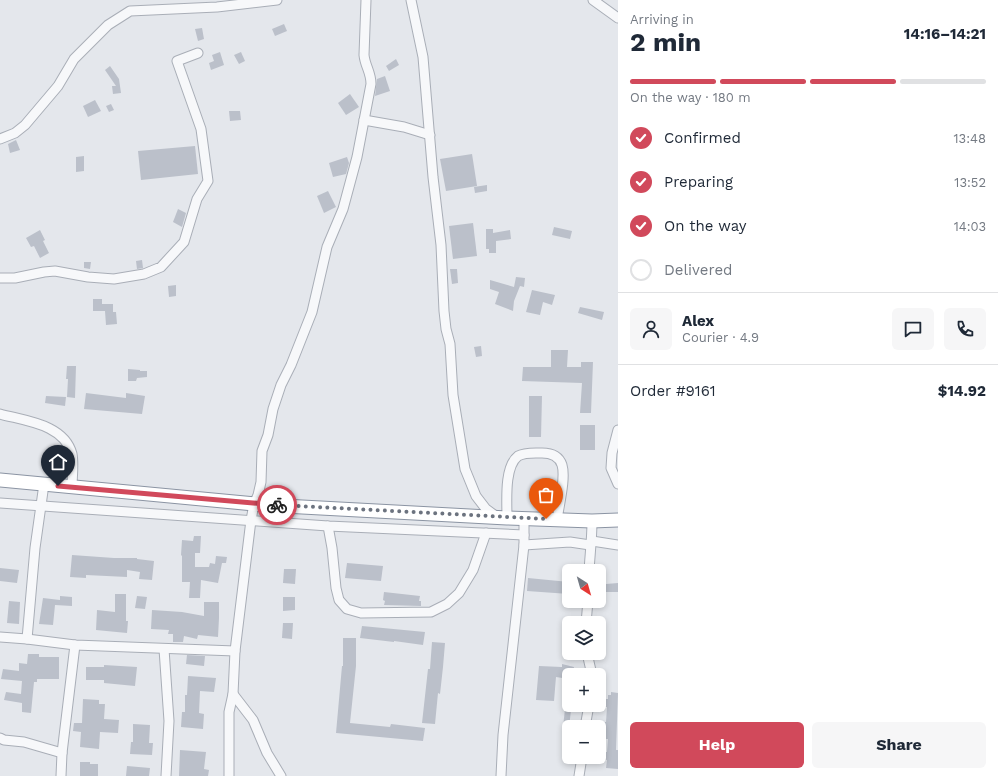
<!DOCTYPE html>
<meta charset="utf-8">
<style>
:root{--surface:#fff;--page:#f6f6f7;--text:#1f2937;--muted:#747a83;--line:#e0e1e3;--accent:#d1495b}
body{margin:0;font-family:"Work Sans",sans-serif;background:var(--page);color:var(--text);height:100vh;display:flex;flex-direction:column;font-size:15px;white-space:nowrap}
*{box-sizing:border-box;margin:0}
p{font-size:13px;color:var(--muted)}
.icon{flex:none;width:22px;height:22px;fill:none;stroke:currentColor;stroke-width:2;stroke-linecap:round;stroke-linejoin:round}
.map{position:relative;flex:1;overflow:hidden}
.drawer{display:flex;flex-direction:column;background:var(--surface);width:380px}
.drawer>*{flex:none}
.needle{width:26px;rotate:143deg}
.tools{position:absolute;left:562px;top:564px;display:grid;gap:8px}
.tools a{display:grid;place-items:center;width:44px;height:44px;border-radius:6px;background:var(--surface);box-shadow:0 2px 6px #0003;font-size:20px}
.pin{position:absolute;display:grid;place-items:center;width:34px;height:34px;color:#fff;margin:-41px -17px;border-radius:50% 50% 50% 0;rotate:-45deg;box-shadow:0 0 4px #0007}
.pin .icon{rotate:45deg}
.courier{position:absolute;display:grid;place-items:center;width:40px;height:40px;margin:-20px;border:3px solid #d1495b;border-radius:50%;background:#fff;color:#222;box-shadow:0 1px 5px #0007}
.head em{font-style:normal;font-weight:700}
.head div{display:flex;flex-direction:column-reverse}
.head{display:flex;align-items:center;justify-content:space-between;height:68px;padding:0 12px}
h1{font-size:26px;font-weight:700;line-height:30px}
.bar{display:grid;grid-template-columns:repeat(4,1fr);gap:6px 4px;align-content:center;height:48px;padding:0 12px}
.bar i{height:5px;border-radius:3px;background:var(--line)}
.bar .active{background:var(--accent)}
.bar p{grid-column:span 4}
.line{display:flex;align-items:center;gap:10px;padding:0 12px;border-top:1px solid var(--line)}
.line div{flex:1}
.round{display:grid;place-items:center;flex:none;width:42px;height:42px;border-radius:6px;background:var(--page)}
ol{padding:0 12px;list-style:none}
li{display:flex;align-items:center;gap:12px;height:44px}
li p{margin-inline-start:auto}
li .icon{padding:4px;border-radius:50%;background:var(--accent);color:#fff;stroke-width:4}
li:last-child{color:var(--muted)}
li i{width:22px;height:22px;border:2px solid var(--line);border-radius:50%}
.button{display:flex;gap:8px;margin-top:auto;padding:8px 12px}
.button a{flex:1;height:46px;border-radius:6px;background:var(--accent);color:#fff;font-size:16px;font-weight:700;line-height:46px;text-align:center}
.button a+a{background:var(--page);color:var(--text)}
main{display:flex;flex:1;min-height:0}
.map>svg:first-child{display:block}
</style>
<main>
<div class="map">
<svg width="618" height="776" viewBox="0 0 618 776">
<rect width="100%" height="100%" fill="#e4e7ec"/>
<!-- building -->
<g fill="#bbc0ca">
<path d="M284,24L287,31L275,36L272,29Z"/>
<path d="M202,28L204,39L198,41L195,29Z"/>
<path d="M220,52L224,65L211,70L209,63L214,61L212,55Z"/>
<path d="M241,52L245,61L239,64L234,55Z"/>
<path d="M396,59L399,65L389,71L386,66Z"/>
<path d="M110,66L119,79L121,93L113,94L112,86H116L105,70Z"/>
<path d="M385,76L390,91L375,96L377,79Z"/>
<path d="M350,94L359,107L346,115L338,103Z"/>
<path d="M95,100L101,111L88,117L83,106Z"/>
<path d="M111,104L114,110L109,112L106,106Z"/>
<path d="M229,111H240L241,120L230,121Z"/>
<path d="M16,140L20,150L10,153L8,144Z"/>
<path d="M195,146L198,174L141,180L138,151Z"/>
<path d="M472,154L477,186L446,191L440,159Z"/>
<path d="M84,156V171L76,172V157Z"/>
<path d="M347,157L349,163L346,174L333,177L329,163Z"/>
<path d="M487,185V191L475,193L474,187Z"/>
<path d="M328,191L336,207L324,213L317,196Z"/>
<path d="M178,209L186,213L182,227L173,222Z"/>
<path d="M473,223L477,256L453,259L449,226Z"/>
<path d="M554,227L572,231L570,239L552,235Z"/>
<path d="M486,229H493V233L510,230L511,239L496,241V253H489V249H486Z"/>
<path d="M40,230L45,240L43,241L49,253L40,258L34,246L31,247L26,238Z"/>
<path d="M142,260L143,268L137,269L136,261Z"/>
<path d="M84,262H91L90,269L84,268Z"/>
<path d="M450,269H457L458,283L452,284Z"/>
<path d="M516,277L525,278L524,287L520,286L514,301L513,311L495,304L499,292L490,289V280L514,287Z"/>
<path d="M176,285V296L169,297L168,286Z"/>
<path d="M532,290L555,295L552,305L543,302L540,315L526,312Z"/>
<path d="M93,299H102V304H113V312H116L117,324L106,325L105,311H93Z"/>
<path d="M580,307L604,312L602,320L578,313Z"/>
<path d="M481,346L482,356L476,357L474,347Z"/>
<path d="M551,350H568L567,367H581V362H593L591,413H580L582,383L522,381L523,367H551Z"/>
<path d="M67,366H76L75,398L67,397L68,379H66Z"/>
<path d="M128,369L140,370V371H147V377L137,378L136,381H128Z"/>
<path d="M86,393L126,398V393L145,396L142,414L84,409Z"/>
<path d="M46,396L66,397L65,406L45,403Z"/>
<path d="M529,396H542L541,437H529Z"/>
<rect x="580" y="425" width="15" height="25"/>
<path d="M194,536H201L200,553H195V567H209L210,563L215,564L216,556L227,557L226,563H222L218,583L201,580L200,598H189L190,582H182V556L181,555L182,540L193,541Z"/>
<path d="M72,555L114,558H137V559L154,561L152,580L139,579L140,572L127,570V577L86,575V578L70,577Z"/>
<path d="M347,563L383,566L381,581L345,578Z"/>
<path d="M0,568L19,570L17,583L0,581Z"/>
<path d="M284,569H296L295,584L283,583Z"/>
<path d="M528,578L569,582V594L527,591Z"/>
<path d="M618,583V592H606V584Z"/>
<path d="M384,592L420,596L419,601H421V606L384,605L385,601L383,600Z"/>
<path d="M115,594H126V621H128L127,633L96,630L97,610L115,612Z"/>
<path d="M60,596L72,597V606L55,605L53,625L39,624L43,598L60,600Z"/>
<path d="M137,596L147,597L145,609L135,608Z"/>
<path d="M283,597H295V610L283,611Z"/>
<path d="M9,601L20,602L19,624L7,623Z"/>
<path d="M204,602H219V618L218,637L198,635L197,639L184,636L183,642H173V634H168L169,630L151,629L152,610L182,612L204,616Z"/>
<path d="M283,623H293L292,639L282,638Z"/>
<path d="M362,626L425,632L423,645L394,641V642L360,638Z"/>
<path d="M343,638H356V666L350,723L390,727L391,724L425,728L423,741L336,733L342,666H343Z"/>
<path d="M432,642L445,643L443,667L440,694L438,693L435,724L422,723L428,669H430Z"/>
<path d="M28,654H39V657H59V679H37V682H34L31,713L22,712V703L4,700L6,692L21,694L22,681L1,679L3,669L19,671V663L27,664Z"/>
<path d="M187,655L205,656L204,666L186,664Z"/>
<path d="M562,664L574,667L573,675H569V679L556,677L554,701L536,700L539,666L562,667Z"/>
<path d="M104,665L137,667L135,686L104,683V680H86V667H104Z"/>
<path d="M188,676L216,678L214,692L200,691L199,713L204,714L203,729L181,727L182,712H185V695H187Z"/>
<path d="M611,692L618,693L616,750H618V769L606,768L607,760L602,759V752H607L608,739H603L604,732H600V723H604L605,722H606L607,707H602L603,699H608V695H611Z"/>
<path d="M83,699L99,700V704H105L104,719L119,720L118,733L100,732L99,749L80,747L81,732L73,731L74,723H82Z"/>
<path d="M565,709L571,710L568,737L562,736Z"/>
<path d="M133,724L150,725L149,743H153L152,755L130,754L131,742H133Z"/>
<path d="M180,750L206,752L204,769L209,770L208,776H179Z"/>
<path d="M80,762H90V764H98V776H80Z"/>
<path d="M127,766L150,768L149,776H126Z"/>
</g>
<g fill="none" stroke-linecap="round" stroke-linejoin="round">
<!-- minor casing -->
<g stroke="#a9aeb7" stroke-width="11">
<g id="minor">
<path d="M411,0L423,57L433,177L441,245L444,311L446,329L450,344L453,395L465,469L476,496L486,509L497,517"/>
<path d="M593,0L618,18"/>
<path d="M364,120L404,127L430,135"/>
<path d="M0,139L15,133L25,125L58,86L74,59L108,25L130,11L217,7L277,0"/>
<path d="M0,278H15L44,272L55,271L88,277L114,279L144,274L161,267L184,242L197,199L208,181L201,129L177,61L198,53"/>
<path d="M0,414C25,421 64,424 72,454C74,464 72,477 72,488"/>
<path d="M618,430L612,453L611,468L618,484"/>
<path d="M0,503L328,526L524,535"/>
<path d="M507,518C507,501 504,467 518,456C525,452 535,453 542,453C551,453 559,456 562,465C566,478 559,505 557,520"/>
<path d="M328,526L332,548L336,588L339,600L347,609L361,613L431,612L447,604L459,593L473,570L486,533"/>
<path d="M592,541L618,545"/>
<path d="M524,545L570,542L590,545"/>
<path d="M589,571C590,554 592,538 592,521"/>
<path d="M586,623L588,601"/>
<path d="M0,637L27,639L75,645L235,651"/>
<path d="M27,639L35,548L44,484"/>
<path d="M164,649L169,721L166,776"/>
<path d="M587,653L592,675"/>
<path d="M233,694L253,720L267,753L281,776"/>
<path d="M585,727L589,705"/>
<path d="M0,738L4,740L24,742L62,753"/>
<path d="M61,776L62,753L75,645"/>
<path d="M229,776V712L233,694L235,651L251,520L254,504L258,495L261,482L262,451L268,435L273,409L281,385L291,365L312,312L327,247L343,209L357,157L371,84C371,72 365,66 364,55L366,0"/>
<path d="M501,776L503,735L524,545V518"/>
<path d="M579,776L582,757"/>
</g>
</g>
<!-- highway casing -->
<g stroke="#8b94a3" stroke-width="15">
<path id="highway" d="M0,480L265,505L507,518L592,521L618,520"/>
</g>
<!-- minor -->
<use href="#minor" stroke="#f7f8fa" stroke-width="9"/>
<!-- highway -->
<use href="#highway" stroke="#fff" stroke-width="13"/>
</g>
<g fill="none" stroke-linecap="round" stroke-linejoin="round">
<!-- done -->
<path stroke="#6c737f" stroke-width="4" stroke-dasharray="0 7.2" d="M277,505L546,519"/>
<!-- route -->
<path stroke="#d1495b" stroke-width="5" d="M58,486L277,505"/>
</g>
</svg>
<div class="tools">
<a><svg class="needle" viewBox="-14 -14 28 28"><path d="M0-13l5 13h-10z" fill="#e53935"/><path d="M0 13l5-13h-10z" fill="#747a83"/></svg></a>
<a><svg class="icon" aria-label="layers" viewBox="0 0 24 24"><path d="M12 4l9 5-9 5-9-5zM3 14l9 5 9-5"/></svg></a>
<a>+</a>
<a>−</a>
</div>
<div class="pin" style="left:546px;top:519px;background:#ea580c"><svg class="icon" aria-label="bag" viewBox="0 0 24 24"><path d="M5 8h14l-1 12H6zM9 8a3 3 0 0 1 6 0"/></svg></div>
<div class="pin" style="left:58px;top:486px;background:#1f2937"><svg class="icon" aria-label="home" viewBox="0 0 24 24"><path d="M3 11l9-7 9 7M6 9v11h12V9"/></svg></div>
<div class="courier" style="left:277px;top:505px"><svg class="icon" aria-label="bike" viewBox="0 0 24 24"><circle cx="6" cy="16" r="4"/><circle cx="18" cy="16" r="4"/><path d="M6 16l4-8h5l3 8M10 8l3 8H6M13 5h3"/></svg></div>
</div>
<section class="drawer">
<div class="head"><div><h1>2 min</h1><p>Arriving in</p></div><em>14:16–14:21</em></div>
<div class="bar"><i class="active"></i><i class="active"></i><i class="active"></i><i></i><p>On the way · 180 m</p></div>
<ol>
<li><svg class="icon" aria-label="check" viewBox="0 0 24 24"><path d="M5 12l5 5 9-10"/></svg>Confirmed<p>13:48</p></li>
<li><svg class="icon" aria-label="check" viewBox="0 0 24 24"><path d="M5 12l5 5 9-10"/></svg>Preparing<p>13:52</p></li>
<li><svg class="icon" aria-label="check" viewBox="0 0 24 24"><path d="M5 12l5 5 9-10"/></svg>On the way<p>14:03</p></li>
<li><i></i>Delivered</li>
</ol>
<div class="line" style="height:72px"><a class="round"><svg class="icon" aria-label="person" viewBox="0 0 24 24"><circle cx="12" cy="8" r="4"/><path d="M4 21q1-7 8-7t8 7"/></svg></a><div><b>Alex</b><p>Courier · 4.9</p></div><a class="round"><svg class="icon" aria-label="chat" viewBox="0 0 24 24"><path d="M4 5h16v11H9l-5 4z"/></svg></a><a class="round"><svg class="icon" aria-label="phone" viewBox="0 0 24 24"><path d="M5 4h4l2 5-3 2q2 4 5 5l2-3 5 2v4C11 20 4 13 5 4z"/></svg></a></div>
<div class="line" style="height:52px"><div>Order #9161</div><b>$14.92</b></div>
<div class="button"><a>Help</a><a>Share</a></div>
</section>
</main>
